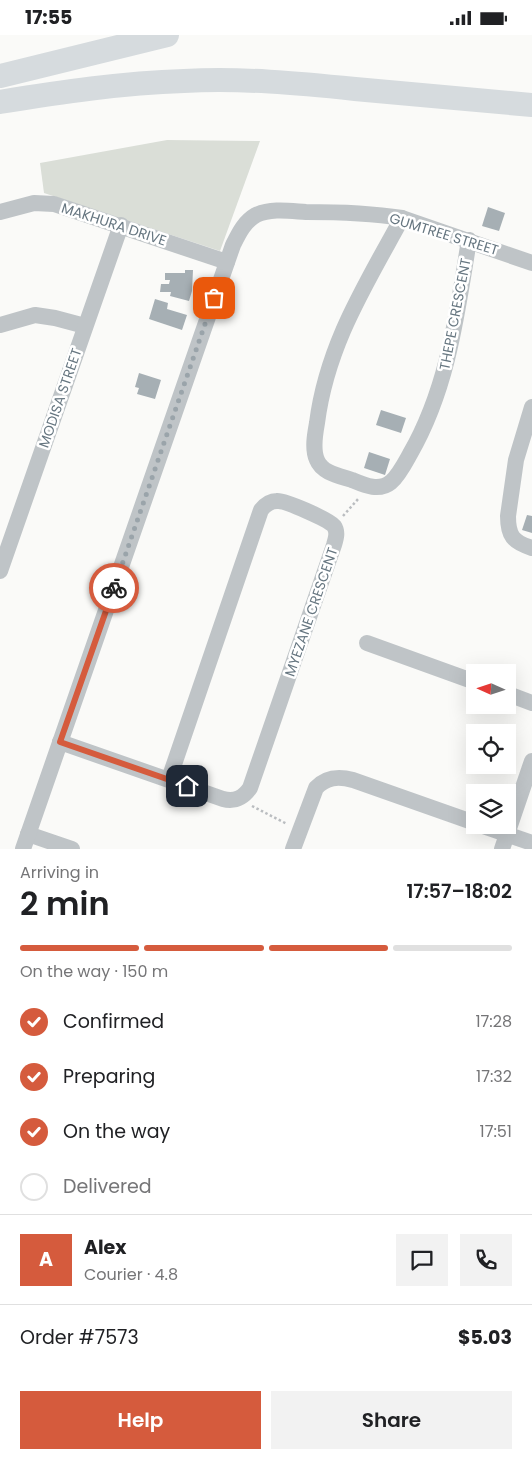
<!DOCTYPE html>
<meta charset="utf-8">
<style>
:root{--surface:#fff;--page:#f2f2f2;--text:#202124;--muted:#757577;--line:#e0e0e0;--accent:#d55b3d}
body{margin:0;font-family:Poppins,sans-serif;background:var(--page);color:var(--text);height:100vh;display:flex;flex-direction:column;font-size:19px;white-space:nowrap}
*{box-sizing:border-box;margin:0}
p{font-size:16px;color:var(--muted)}
.icon{flex:none;width:28px;height:28px;fill:none;stroke:currentColor;stroke-width:2;stroke-linecap:round;stroke-linejoin:round}
.map{position:relative;height:814px;overflow:hidden}
.details{display:flex;flex-direction:column;background:var(--surface);flex:1}
.details>*{flex:none}
.needle{width:32px;rotate:273deg}
.buttons{position:absolute;left:466px;top:629px;display:grid;gap:10px}
.buttons a{display:grid;place-items:center;width:50px;height:50px;border-radius:0px;background:var(--surface);box-shadow:0 5px 20px #0002;font-size:25px}
.pin{position:absolute;display:grid;place-items:center;width:42px;height:42px;color:#fff;margin:-21px;border-radius:10px;box-shadow:0 2px 8px #0006}
.courier{position:absolute;display:grid;place-items:center;width:50px;height:50px;margin:-25px;border:4px solid #d55b3d;border-radius:50%;background:#fff;color:#222;box-shadow:0 1px 6px #0007}
.headline em{font-style:normal;font-weight:600}
.headline div{display:flex;flex-direction:column-reverse}
.headline{display:flex;align-items:center;justify-content:space-between;height:85px;padding:0 20px}
h1{font-size:32px;font-weight:600;line-height:38px}
.bar{display:grid;grid-template-columns:repeat(4,1fr);gap:8px 5px;align-content:center;height:60px;padding:0 20px}
.bar i{height:6px;border-radius:4px;background:var(--line)}
.bar .selected{background:var(--accent)}
.bar p{grid-column:span 4}
.line{display:flex;align-items:center;gap:12px;padding:0 20px;border-top:1px solid var(--line)}
.line div{flex:1}
.round{display:grid;place-items:center;flex:none;width:52px;height:52px;border-radius:0px;background:var(--page)}
ol{padding:0 20px;list-style:none}
li{display:flex;align-items:center;gap:15px;height:55px}
li p{margin-inline-start:auto}
li .icon{padding:5px;border-radius:50%;background:var(--accent);color:#fff;stroke-width:4}
li:last-child{color:var(--muted)}
li i{width:28px;height:28px;border:2px solid var(--line);border-radius:50%}
.cta{display:flex;gap:10px;margin-top:auto;padding:10px 20px}
.cta a{flex:1;height:58px;border-radius:0px;background:var(--accent);color:#fff;font-size:20px;font-weight:600;line-height:58px;text-align:center}
.cta a+a{background:var(--page);color:var(--text)}
.status{display:flex;justify-content:space-between;align-items:center;height:35px;padding:0 25px;background:var(--surface);direction:ltr}
.status svg{height:14px;fill:currentColor}
.map>svg:first-child{display:block}
</style>
<div class="status"><b>17:55</b><svg viewBox="0 0 49 12"><path d="M0 12V9h3v3zM5 12V6h3v6zM10 12V3h3v9zM15 12V0h3v12zM26 1h20v11H26zM47 4h2v5h-2z"/></svg></div>
<div class="map">
<svg width="532" height="814" viewBox="0 0 532 814">
<rect width="100%" height="100%" fill="#fafaf8"/>
<!-- green -->
<path fill="#daded7" d="M167,105L260,106L220,216L44,158L40,128Z"/>
<!-- building -->
<g fill="#a6afb4">
<path d="M488,172L505,178L499,196L482,191Z"/>
<path d="M185,235H193L192,256L189,266L170,261L171,257H160L161,249H169L170,245H165V238H185Z"/>
<path d="M155,264L168,268L167,274L187,280L182,295L149,284Z"/>
<path d="M139,338L161,345L155,364L137,359L139,353L135,352Z"/>
<path d="M381,375L406,383L401,398L376,390Z"/>
<path d="M369,417L390,424L385,440L364,433Z"/>
<path d="M527,480L532,481V498L522,495Z"/>
</g>
<g fill="none" stroke-linecap="round" stroke-linejoin="round">
<!-- path -->
<g stroke="#babdc0" stroke-width="2.5" stroke-dasharray="2.5 2.5" stroke-linecap="butt">
<path d="M343,481L359,463"/>
<path d="M252,771L287,789"/>
</g>
<!-- minor -->
<g stroke="#bfc4c7" stroke-width="16">
<path d="M0,177L34,168L54,169L227,227"/>
<path d="M402,183C365,251 327,310 317,388C315,399 312,414 317,425C322,438 340,441 352,445C364,450 379,457 391,447C399,440 405,428 410,419C448,353 457,279 469,205"/>
<path d="M0,290L35,280L55,283L85,291"/>
<path d="M532,372L516,425L508,481C508,501 513,507 532,513"/>
<path d="M0,536L121,190"/>
<path d="M367,608L475,647"/>
<path d="M508,659L532,668"/>
<path d="M60,707L223,764C235,767 243,763 250,753L334,510C336,503 338,497 334,491C329,485 285,465 277,466C270,466 265,470 261,475L169,744"/>
<path d="M480,790L532,808"/>
<path d="M28,799L72,814"/>
<path d="M23,814L233,210C239,198 244,187 256,180C271,173 290,176 306,177C338,177 370,178 402,183L532,228"/>
<path d="M293,814L316,753C326,742 338,741 353,745L475,788"/>
<path d="M502,814L532,726"/>
</g>
<!-- highway -->
<g stroke="#d6dbde" stroke-width="24">
<path d="M0,41L167,0"/>
<path d="M0,67C61,57 122,48 184,46C241,43 298,48 355,54C414,59 473,65 532,70"/>
</g>
</g>
<g fill="none" stroke-linecap="round" stroke-linejoin="round">
<!-- done -->
<path stroke="#9aa4aa" stroke-width="5" stroke-dasharray="0 9" d="M114,553L214,263"/>
<!-- route -->
<path stroke="#d55b3d" stroke-width="6" d="M114,553L60,707L187,751"/>
</g>
<g text-anchor="middle" dominant-baseline="central" stroke-width="5" stroke-linejoin="round" paint-order="stroke">
<!-- street labels -->
<g font-size="14" fill="#667680" stroke="#fff">
<text transform="translate(114 189) rotate(18)">MAKHURA DRIVE</text>
<text transform="translate(444 199) rotate(17)">GUMTREE STREET</text>
<text transform="translate(455 279) rotate(-79)">THEPE CRESCENT</text>
<text transform="translate(60 363) rotate(-71)">MODISA STREET</text>
<text transform="translate(311 577) rotate(-71)">MYEZANE CRESCENT</text>
</g>
</g>
</svg>
<div class="buttons">
<a><svg class="needle" viewBox="-14 -14 28 28"><path d="M0-13l5 13h-10z" fill="#e53935"/><path d="M0 13l5-13h-10z" fill="#757577"/></svg></a>
<a><svg class="icon" aria-label="locate" viewBox="0 0 24 24"><circle cx="12" cy="12" r="6"/><path d="M12 2v4M12 18v4M2 12h4M18 12h4"/></svg></a>
<a><svg class="icon" aria-label="layers" viewBox="0 0 24 24"><path d="M12 4l9 5-9 5-9-5zM3 14l9 5 9-5"/></svg></a>
</div>
<div class="pin" style="left:214px;top:263px;background:#ea580c"><svg class="icon" aria-label="bag" viewBox="0 0 24 24"><path d="M5 8h14l-1 12H6zM9 8a3 3 0 0 1 6 0"/></svg></div>
<div class="pin" style="left:187px;top:751px;background:#1f2937"><svg class="icon" aria-label="home" viewBox="0 0 24 24"><path d="M3 11l9-7 9 7M6 9v11h12V9"/></svg></div>
<div class="courier" style="left:114px;top:553px"><svg class="icon" aria-label="bike" viewBox="0 0 24 24"><circle cx="6" cy="16" r="4"/><circle cx="18" cy="16" r="4"/><path d="M6 16l4-8h5l3 8M10 8l3 8H6M13 5h3"/></svg></div>
</div>
<section class="details">
<div class="headline"><div><h1>2 min</h1><p>Arriving in</p></div><em>17:57–18:02</em></div>
<div class="bar"><i class="selected"></i><i class="selected"></i><i class="selected"></i><i></i><p>On the way · 150 m</p></div>
<ol>
<li><svg class="icon" aria-label="check" viewBox="0 0 24 24"><path d="M5 12l5 5 9-10"/></svg>Confirmed<p>17:28</p></li>
<li><svg class="icon" aria-label="check" viewBox="0 0 24 24"><path d="M5 12l5 5 9-10"/></svg>Preparing<p>17:32</p></li>
<li><svg class="icon" aria-label="check" viewBox="0 0 24 24"><path d="M5 12l5 5 9-10"/></svg>On the way<p>17:51</p></li>
<li><i></i>Delivered</li>
</ol>
<div class="line" style="height:90px"><b class="round" style="background:var(--accent);color:#fff">A</b><div><b>Alex</b><p>Courier · 4.8</p></div><a class="round"><svg class="icon" aria-label="chat" viewBox="0 0 24 24"><path d="M4 5h16v11H9l-5 4z"/></svg></a><a class="round"><svg class="icon" aria-label="phone" viewBox="0 0 24 24"><path d="M5 4h4l2 5-3 2q2 4 5 5l2-3 5 2v4C11 20 4 13 5 4z"/></svg></a></div>
<div class="line" style="height:65px"><div>Order #7573</div><b>$5.03</b></div>
<div class="cta"><a>Help</a><a>Share</a></div>
</section>
